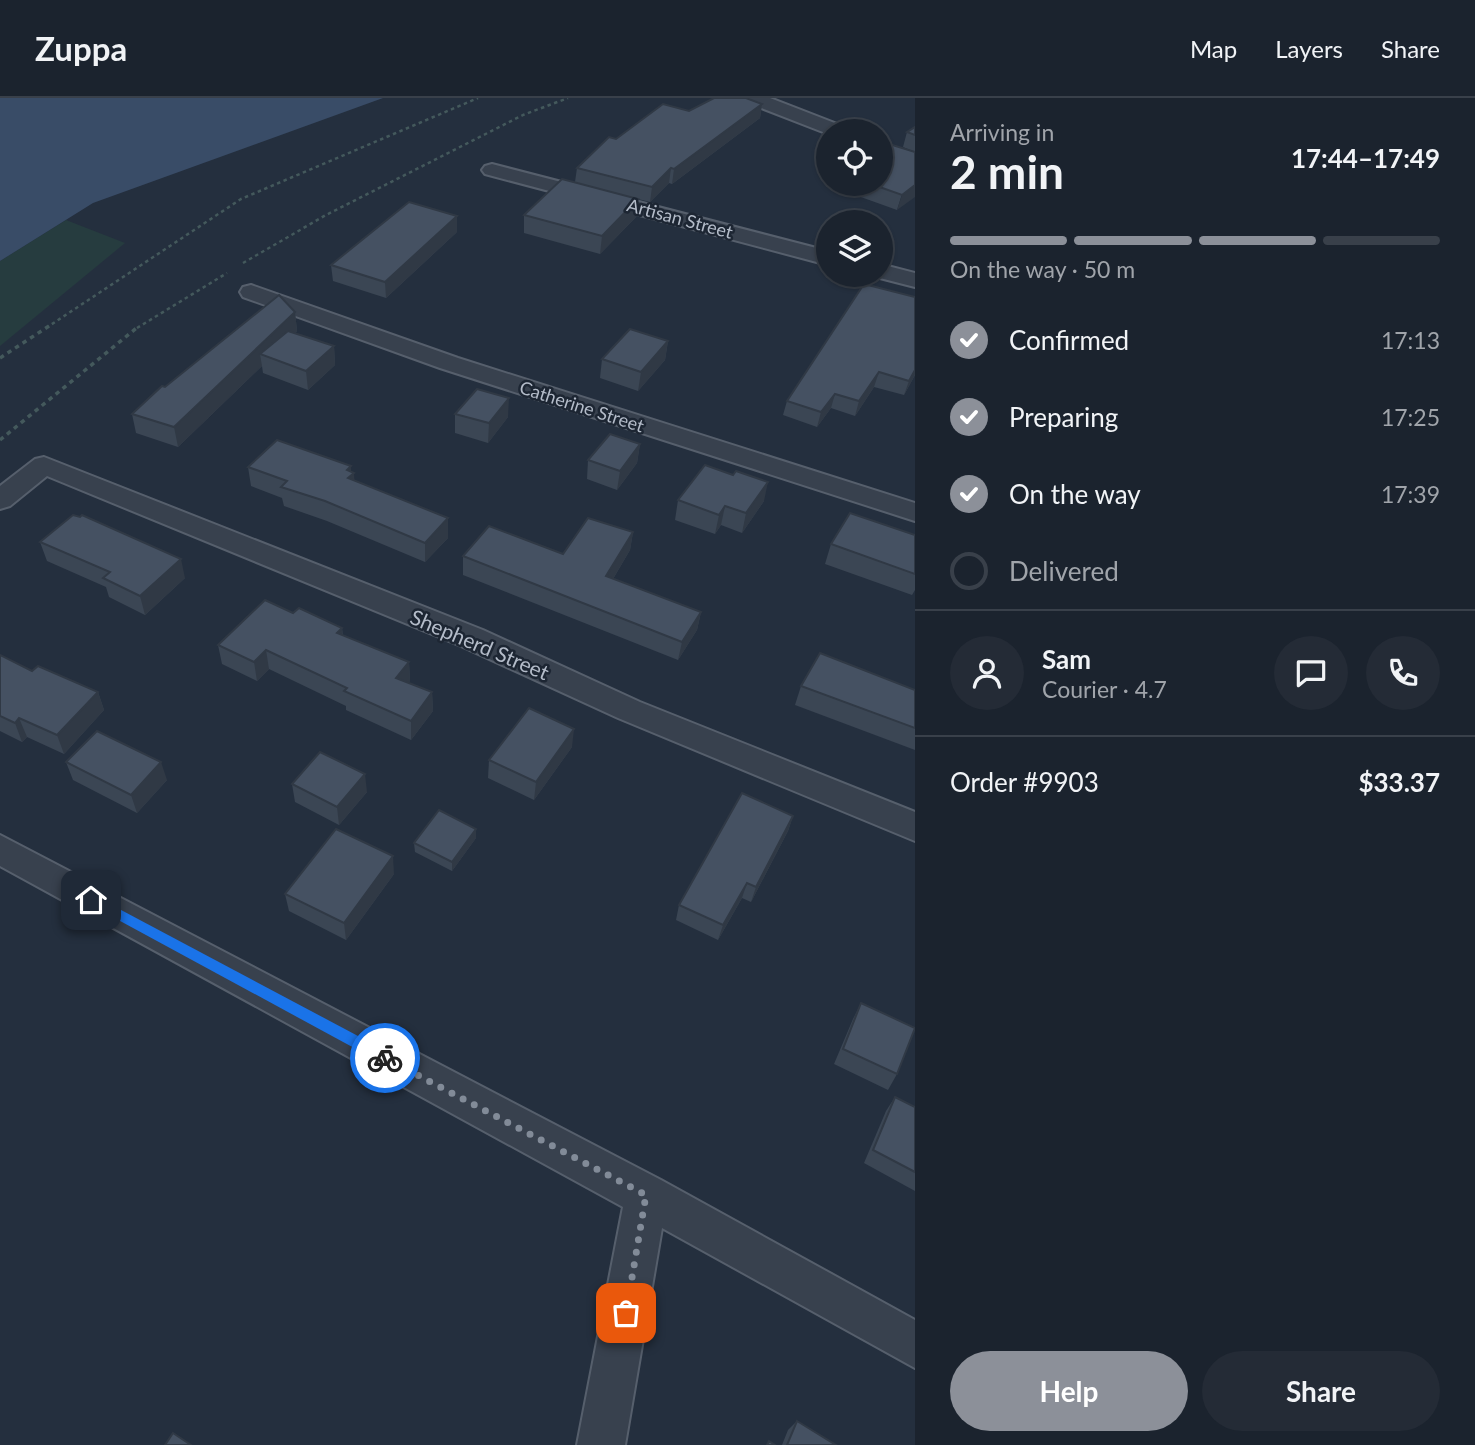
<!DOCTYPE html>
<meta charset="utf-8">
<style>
:root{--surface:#1b232e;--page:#242b36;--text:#f1f3f6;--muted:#a0a4aa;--line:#39404a;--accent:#8c9099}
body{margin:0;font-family:Lato,sans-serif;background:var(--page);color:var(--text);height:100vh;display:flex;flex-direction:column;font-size:26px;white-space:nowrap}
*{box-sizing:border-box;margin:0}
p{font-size:23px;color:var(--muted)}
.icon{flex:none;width:38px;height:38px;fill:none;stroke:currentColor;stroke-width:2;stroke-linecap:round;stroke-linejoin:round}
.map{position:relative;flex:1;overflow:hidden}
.sheet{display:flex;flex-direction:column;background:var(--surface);width:560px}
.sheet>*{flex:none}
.buttons{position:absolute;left:816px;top:21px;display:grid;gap:14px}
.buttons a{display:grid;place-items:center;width:77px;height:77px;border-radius:50%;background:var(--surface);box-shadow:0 2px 5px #0004,0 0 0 2px var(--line);font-size:35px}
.pin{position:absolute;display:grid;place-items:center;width:60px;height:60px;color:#fff;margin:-30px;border-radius:14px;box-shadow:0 4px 10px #0006}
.courier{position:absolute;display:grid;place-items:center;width:70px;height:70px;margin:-35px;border:5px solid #1a73e8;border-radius:50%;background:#fff;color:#222;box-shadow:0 2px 9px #0007}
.overview em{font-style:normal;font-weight:700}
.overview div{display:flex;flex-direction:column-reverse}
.overview{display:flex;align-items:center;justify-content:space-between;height:119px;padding:0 35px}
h1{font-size:46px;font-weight:700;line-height:52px}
.bar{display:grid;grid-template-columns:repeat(4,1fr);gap:10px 7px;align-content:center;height:84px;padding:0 35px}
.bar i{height:9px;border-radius:5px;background:var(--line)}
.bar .active{background:var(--accent)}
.bar p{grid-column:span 4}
.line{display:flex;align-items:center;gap:18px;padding:0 35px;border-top:2px solid var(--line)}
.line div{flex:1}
.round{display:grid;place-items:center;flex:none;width:74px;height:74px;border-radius:37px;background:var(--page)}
ol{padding:0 35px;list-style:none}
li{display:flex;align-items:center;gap:21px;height:77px}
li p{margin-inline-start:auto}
li .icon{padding:7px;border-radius:50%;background:var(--accent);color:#fff;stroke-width:4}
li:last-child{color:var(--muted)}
li i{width:38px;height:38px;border:4px solid var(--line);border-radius:50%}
.cta{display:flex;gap:14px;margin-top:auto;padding:14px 35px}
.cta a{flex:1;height:80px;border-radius:42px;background:var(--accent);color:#fff;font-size:28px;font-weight:700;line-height:80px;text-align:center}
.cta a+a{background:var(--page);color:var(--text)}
header{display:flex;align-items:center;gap:42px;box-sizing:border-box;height:98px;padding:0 35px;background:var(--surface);border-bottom:2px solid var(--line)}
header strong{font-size:33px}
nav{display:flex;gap:38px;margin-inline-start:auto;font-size:24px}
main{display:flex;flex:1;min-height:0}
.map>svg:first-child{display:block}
</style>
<header>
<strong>Zuppa</strong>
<nav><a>Map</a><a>Layers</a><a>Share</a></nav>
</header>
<main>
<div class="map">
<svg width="915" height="1347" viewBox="0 0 915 1347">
<rect width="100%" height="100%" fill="#242f3e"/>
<!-- green -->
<path fill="#263c3f" d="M66,122L125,145L0,248V163Z"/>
<!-- water -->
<path fill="#394c67" d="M0,0H383L93,105L0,163Z"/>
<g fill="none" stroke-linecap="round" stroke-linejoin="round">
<!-- minor casing -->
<g stroke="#565f6c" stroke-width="4">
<g id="minor">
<path d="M744,0H770L845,29L848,33H828V36L746,4Z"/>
<path d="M492,66L828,153V167L485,76L482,72L485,68Z"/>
<path d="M880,166L915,175V189L872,178L880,177Z"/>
<path d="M251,187L458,260L915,405V423L440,270L243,199L240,194L243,189Z"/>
<path d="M44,359L483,532L640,604L915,714V743L618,620L461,548L47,378L10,408L0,411V388L35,361Z"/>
<path d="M0,737L661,1082L915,1222V1270L662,1130L625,1347H577L623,1109L0,768Z"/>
</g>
</g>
<!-- path-far1 -->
<g stroke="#44595c" stroke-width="2.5" stroke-dasharray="3.5 3.5" stroke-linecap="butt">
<path d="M243,165L326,117L523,17L568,0"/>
<path d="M46,230L241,101L478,0"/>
<path d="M137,230L227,175"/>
</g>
<!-- path -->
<g stroke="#44595c" stroke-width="3.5" stroke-dasharray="4.5 4.5" stroke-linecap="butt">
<path d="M0,260L49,228"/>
<path d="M0,342L139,228"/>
</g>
<!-- minor -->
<use href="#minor" fill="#38414e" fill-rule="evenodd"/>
</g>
<!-- wall -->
<g fill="#3b4654">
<path d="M762,6L760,20L672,86L669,85L650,104L638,101L636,119L600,156L524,135V117L575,84L577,70L616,41L689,13Z"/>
<path d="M915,29V54L903,49L907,34Z"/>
<path d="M915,54L897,112L833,89V86H880Z"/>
<path d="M457,134L386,200L333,183L331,167Z"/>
<path d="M915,199V277L904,297L874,289L855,318L831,310L817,329L783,317L787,303Z"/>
<path d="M295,214L297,233L295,235L334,248L335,267L308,292L263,275L262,268L178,349L136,335L132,316Z"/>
<path d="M668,243L665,262L638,293L600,280L602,261Z"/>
<path d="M455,316L508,319L488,345L455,335Z"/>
<path d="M640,346L637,365L617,392L587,381L588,362Z"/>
<path d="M351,368V374L354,375V383L448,420V440L425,464L327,423L284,408L282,400L251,388L248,369Z"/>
<path d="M678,402L764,403L742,435L721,427L715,436L675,422Z"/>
<path d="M633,434L630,452L613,481L701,514L697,532L678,562L463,477V458L563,456Z"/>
<path d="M915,437V492L912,497L825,466L831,446Z"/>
<path d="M40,444L185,480L145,517L109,499L106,489L47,463Z"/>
<path d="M293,515L342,530L343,538L409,564L410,583L408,585L432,594L433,613L411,642L346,612V608L269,571L257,583L222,566L218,547Z"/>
<path d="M0,557L32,573L98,594L104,612L64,656L27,639L22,644L0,633Z"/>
<path d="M801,588L915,592V652L795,607Z"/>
<path d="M572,649L534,702L488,680L489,662Z"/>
<path d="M66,664L167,682L137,715L73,682Z"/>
<path d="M292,686L367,694L339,727L295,704Z"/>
<path d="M793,718L788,733L751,804L742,800L718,842L676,822L679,807Z"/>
<path d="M476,731V740L452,773L415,754L414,745Z"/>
<path d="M394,776L346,842L289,813L285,796Z"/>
<path d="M861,905L897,976L888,992L834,966L853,921Z"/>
<path d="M895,999L915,1009V1093L864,1065L886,1013Z"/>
<path d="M797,1323L836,1347H782L788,1332Z"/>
</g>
<!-- shaded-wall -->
<g fill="#303945">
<path d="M762,6L760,20L672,86L674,71Z"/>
<path d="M671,70L669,85L650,104L652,89Z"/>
<path d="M915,87V99L897,112L902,97Z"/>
<path d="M638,101L636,119L600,156L602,138Z"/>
<path d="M457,118V134L386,200L385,184Z"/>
<path d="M295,214L297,233L270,260L260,256L262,268L178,349L174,329Z"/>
<path d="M668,243L665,262L638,293L641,274Z"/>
<path d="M334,248L335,267L308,292L306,273Z"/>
<path d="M915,272V277L904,297L909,283Z"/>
<path d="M879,274L874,289L855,318L859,303Z"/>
<path d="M835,296L831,310L817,329L821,314Z"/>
<path d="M509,300L508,319L488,345L489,325Z"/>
<path d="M640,346L637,365L617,392L620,373Z"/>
<path d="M351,368V377L354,375L355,394L350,399L347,372Z"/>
<path d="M768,384L764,403L742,435L746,415Z"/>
<path d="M725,408L721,427L715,436L719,417Z"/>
<path d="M448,420V440L425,464V445Z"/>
<path d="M633,434L630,452L604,496L606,478Z"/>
<path d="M181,461L185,480L145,517L140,498Z"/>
<path d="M701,514L697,532L678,562L682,544Z"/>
<path d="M342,530L344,549L337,535Z"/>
<path d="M266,552L269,571L257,583L254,564Z"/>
<path d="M409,564L410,583L397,599L396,580Z"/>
<path d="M98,594L104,612L64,656L57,637Z"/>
<path d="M432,594L433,613L411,642V623Z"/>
<path d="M19,620L27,639L22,644L15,625Z"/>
<path d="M574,631L572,649L534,702L536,684Z"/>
<path d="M161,664L167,682L137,715L131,697Z"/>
<path d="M365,676L367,694L339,727L337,709Z"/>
<path d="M793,718L788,733L751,804L756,789Z"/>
<path d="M476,731V740L452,773V764Z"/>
<path d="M393,758L394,776L346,842L344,825Z"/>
<path d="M747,785L742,800L718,842L723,827Z"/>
</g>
<!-- building -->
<g fill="#455162" stroke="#303945" stroke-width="2">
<path d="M714,0H746L762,6L674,71L671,70L652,89L577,70L609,39L616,41L663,6L689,13Z"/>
<path d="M915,29V37L907,34Z"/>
<path d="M886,45L915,54V87L902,97L871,86H880V49Z"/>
<path d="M562,81L638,101L602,138L524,117Z"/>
<path d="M409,104L457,118L385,184L331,167Z"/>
<path d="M864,186L915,199V272L909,283L879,274L859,303L835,296L821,314L787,303Z"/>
<path d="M279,197L295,214L174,329L132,316L162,288L165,289Z"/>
<path d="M630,231L668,243L641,274L602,261Z"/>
<path d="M288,233L334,248L306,273L260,256Z"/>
<path d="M477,291L509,300L489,325L455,316Z"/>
<path d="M610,336L640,346L620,373L588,362Z"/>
<path d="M277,342L351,368L347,372L354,375L348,380L448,420L425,445L325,403L281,389L287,383L248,369Z"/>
<path d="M705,367L733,377L736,373L768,384L746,415L725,408L719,417L678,402Z"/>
<path d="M850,415L915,437V476L831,446Z"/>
<path d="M73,417L80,419L82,417L181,461L140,498L103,480L110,474L40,444Z"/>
<path d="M588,420L633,434L606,478L701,514L682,544L463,458L489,428L563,456Z"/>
<path d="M265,502L293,515L299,510L342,530L337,535L409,564L396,580L432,594L411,623L344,593L347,590L266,552L254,564L218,547Z"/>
<path d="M820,555L915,592V630L801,588Z"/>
<path d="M0,557L32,573L38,568L98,594L57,637L19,620L15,625L0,618Z"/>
<path d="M529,610L574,631L536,684L489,662Z"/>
<path d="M97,633L161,664L131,697L66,664Z"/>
<path d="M320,654L365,676L337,709L292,686Z"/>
<path d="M742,695L793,718L756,789L747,785L723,827L679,807Z"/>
<path d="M439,712L476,731L452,764L414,745Z"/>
<path d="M336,731L393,758L344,825L285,796Z"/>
<path d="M861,905L915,930L897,976L843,951Z"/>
<path d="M895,999L915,1009V1074L873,1052Z"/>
<path d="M797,1323L836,1347H787Z"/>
<path d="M173,1335L191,1347H165Z"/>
<path d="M769,1343L775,1347H767Z"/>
</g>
<!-- route -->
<path fill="#1a73e8" d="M91,796L390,955V964H380L87,805V798Z"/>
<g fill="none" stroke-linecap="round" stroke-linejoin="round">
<!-- done -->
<path stroke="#828b98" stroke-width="7" stroke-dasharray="0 12.6" d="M385,960L646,1097L626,1215"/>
</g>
<g text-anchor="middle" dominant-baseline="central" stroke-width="5" stroke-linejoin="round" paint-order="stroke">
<!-- far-street labels -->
<g font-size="18" fill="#b4bcc9" stroke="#1d2633">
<text transform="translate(680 120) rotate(15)">Artisan Street</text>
<text transform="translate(582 308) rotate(18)">Catherine Street</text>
</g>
<!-- street labels -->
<g font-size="21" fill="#b4bcc9" stroke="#1d2633">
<text transform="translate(480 546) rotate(23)">Shepherd Street</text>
</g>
</g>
</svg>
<div class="buttons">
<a><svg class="icon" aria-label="locate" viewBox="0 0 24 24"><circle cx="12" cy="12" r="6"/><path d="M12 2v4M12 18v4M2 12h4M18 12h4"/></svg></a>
<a><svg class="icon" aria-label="layers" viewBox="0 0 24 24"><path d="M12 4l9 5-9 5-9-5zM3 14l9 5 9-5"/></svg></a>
</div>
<div class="pin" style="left:626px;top:1215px;background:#ea580c"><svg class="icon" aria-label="bag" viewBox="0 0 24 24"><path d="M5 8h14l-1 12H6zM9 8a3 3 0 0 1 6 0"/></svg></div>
<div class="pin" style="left:91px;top:802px;background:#1f2937"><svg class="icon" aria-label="home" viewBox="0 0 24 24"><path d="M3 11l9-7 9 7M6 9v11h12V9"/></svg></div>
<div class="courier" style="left:385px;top:960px"><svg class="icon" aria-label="bike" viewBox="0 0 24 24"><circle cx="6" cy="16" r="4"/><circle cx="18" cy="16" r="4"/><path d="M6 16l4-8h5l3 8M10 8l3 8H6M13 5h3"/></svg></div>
</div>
<section class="sheet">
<div class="overview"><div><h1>2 min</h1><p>Arriving in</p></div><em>17:44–17:49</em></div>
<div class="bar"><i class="active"></i><i class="active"></i><i class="active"></i><i></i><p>On the way · 50 m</p></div>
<ol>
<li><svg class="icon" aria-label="check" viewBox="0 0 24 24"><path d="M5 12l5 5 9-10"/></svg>Confirmed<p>17:13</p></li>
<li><svg class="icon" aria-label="check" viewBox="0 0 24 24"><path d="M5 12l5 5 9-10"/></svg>Preparing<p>17:25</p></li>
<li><svg class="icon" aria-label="check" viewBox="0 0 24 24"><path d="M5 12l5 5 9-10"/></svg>On the way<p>17:39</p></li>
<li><i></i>Delivered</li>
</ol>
<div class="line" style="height:126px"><a class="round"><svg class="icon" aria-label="person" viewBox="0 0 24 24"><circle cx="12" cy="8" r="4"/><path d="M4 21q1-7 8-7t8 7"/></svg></a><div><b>Sam</b><p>Courier · 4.7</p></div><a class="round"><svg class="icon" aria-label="chat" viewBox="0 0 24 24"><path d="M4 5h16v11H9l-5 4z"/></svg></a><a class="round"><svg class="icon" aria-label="phone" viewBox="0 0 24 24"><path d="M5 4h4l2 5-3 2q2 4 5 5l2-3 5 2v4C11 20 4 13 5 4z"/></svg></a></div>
<div class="line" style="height:91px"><div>Order #9903</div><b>$33.37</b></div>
<div class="cta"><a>Help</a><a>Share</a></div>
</section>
</main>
